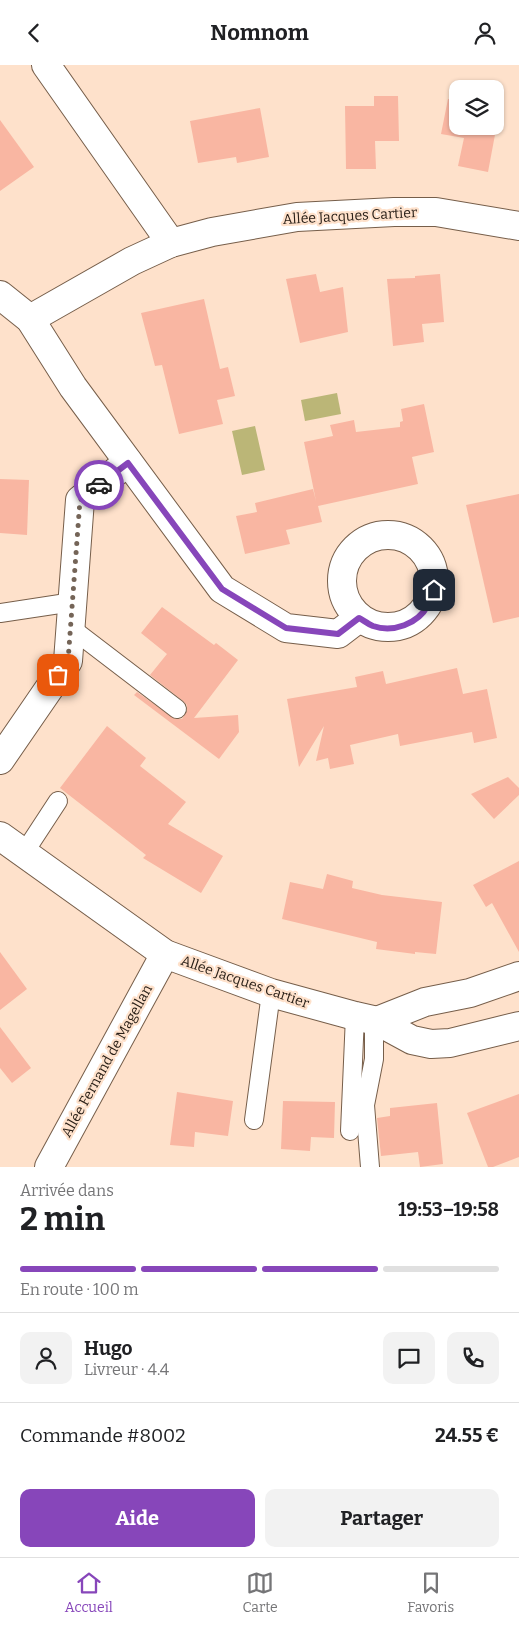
<!DOCTYPE html>
<html lang="fr">
<meta charset="utf-8">
<style>
:root{--surface:#fff;--page:#f2f2f2;--text:#202124;--muted:#757577;--line:#e0e0e0;--accent:#8746ba}
body{margin:0;font-family:Bitter,serif;background:var(--page);color:var(--text);height:100vh;display:flex;flex-direction:column;font-size:19px;white-space:nowrap}
*{box-sizing:border-box;margin:0}
p{font-size:16px;color:var(--muted)}
.icon{flex:none;width:28px;height:28px;fill:none;stroke:currentColor;stroke-width:2;stroke-linecap:round;stroke-linejoin:round}
.map{position:relative;height:1102px;overflow:hidden}
.drawer{display:flex;flex-direction:column;background:var(--surface);flex:1}
.drawer>*{flex:none}
.controls{position:absolute;left:449px;top:15px;display:grid;gap:10px}
.controls a{display:grid;place-items:center;width:55px;height:55px;border-radius:10px;background:var(--surface);box-shadow:0 1px 4px #0004;font-size:25px}
.pin{position:absolute;display:grid;place-items:center;width:42px;height:42px;color:#fff;margin:-21px;border-radius:10px;box-shadow:0 2px 8px #0006}
.courier{position:absolute;display:grid;place-items:center;width:50px;height:50px;margin:-25px;border:4px solid #8746ba;border-radius:50%;background:#fff;color:#222;box-shadow:0 1px 6px #0007}
.summary em{font-style:normal;font-weight:700}
.summary div{display:flex;flex-direction:column-reverse}
.summary{display:flex;align-items:center;justify-content:space-between;height:85px;padding:0 20px}
h1{font-size:32px;font-weight:700;line-height:38px}
.bar{display:grid;grid-template-columns:repeat(4,1fr);gap:8px 5px;align-content:center;height:60px;padding:0 20px}
.bar i{height:6px;border-radius:4px;background:var(--line)}
.bar .on{background:var(--accent)}
.bar p{grid-column:span 4}
.line{display:flex;align-items:center;gap:12px;padding:0 20px;border-top:1px solid var(--line)}
.line div{flex:1}
.round{display:grid;place-items:center;flex:none;width:52px;height:52px;border-radius:10px;background:var(--page)}
.button{display:flex;gap:10px;margin-top:auto;padding:10px 20px}
.button a{flex:1;height:58px;border-radius:10px;background:var(--accent);color:#fff;font-size:20px;font-weight:700;line-height:58px;text-align:center}
.button a+a{background:var(--page);color:var(--text)}
header{display:flex;justify-content:space-between;align-items:center;height:65px;padding:0 20px;background:var(--surface);font-size:22px;font-weight:700}
.tab-bar{display:flex;justify-content:space-around;align-items:center;height:70px;border-top:1px solid var(--line);background:var(--surface);font-size:14px;color:var(--muted)}
.tab-bar a{display:grid;justify-items:center;gap:2px}
.tab-bar .on{color:var(--accent)}
.map>svg:first-child{display:block}
</style>
<header><svg class="icon" aria-label="back" viewBox="0 0 24 24"><path d="M15 5l-7 7 7 7"/></svg>Nomnom<svg class="icon" aria-label="person" viewBox="0 0 24 24"><circle cx="12" cy="8" r="4"/><path d="M4 21q1-7 8-7t8 7"/></svg></header>
<div class="map">
<svg width="519" height="1102" viewBox="0 0 519 1102">
<rect width="100%" height="100%" fill="#fee1cb"/>
<!-- water -->
<g fill="#bbb677">
<path d="M337,328L341,349L305,356L301,335Z"/>
<path d="M255,361L265,405L242,410L232,366Z"/>
</g>
<!-- building -->
<g fill="#f9b6a2">
<path d="M374,31H398L399,76H375L376,104H346L345,41H374Z"/>
<path d="M448,34L458,35V61H495V42L500,43L488,107L458,101L464,73L441,69Z"/>
<path d="M260,43L269,92L237,98L236,92L198,98L190,56Z"/>
<path d="M0,55L34,102L0,126Z"/>
<path d="M316,209L320,227L343,222L348,267L300,278L286,214Z"/>
<path d="M440,209L444,257L422,259L424,277L393,281L387,214L415,213V211Z"/>
<path d="M204,234L220,304L228,302L235,331L217,335L223,359L179,369L162,300L155,301L141,248Z"/>
<path d="M424,339L434,387L412,392L418,419L318,441L322,457L286,465L290,479L245,489L236,451L257,447L255,438L313,424L316,436L304,377L333,371L330,360L354,355L356,367L400,362V357L403,356L401,344Z"/>
<path d="M0,414L29,415L27,470L0,468Z"/>
<path d="M519,429V552L493,558L466,440Z"/>
<path d="M162,542L214,580L216,578L238,595L194,653L238,650L239,667L219,694L134,630L137,627L175,654H182L187,646V640L183,636L150,610L167,589L141,568Z"/>
<path d="M457,603L463,629L487,624L497,673L474,678L472,667L400,681L398,669L350,680L354,699L330,704L328,693L316,696L324,661L299,702L287,634L357,622L355,612L383,606L386,619Z"/>
<path d="M107,661L146,693L140,701L186,737L168,759L223,791L201,828L143,793L146,790L60,723Z"/>
<path d="M508,712L519,723V730L494,754L471,729Z"/>
<path d="M519,796V887L492,838L486,842L473,820Z"/>
<path d="M327,809L353,816L352,823L382,830L442,837L436,889L415,887V889L376,884L377,877L282,854L290,817L323,824Z"/>
<path d="M0,887L27,924L0,945Z"/>
<path d="M0,962L31,1003L12,1018L0,1003Z"/>
<path d="M177,1027L233,1036L228,1071L195,1067L194,1082L170,1080Z"/>
<path d="M519,1029V1092L493,1102H488L467,1048Z"/>
<path d="M283,1036L335,1037L334,1073L311,1072L310,1086L281,1084Z"/>
<path d="M437,1038L443,1099L420,1102L418,1087L381,1091L377,1053L390,1051V1043Z"/>
</g>
<g fill="none" stroke-linecap="round" stroke-linejoin="round">
<!-- lane casing -->
<g stroke="#765e4a" stroke-width="20">
<g id="lane">
<path d="M0,548L73,537"/>
<path d="M71,563L177,644"/>
<path d="M24,788L58,736"/>
<path d="M254,1055L271,928"/>
<path d="M350,1066L355,951"/>
<path d="M370,1102L365,1040L374,994V955"/>
</g>
</g>
<!-- street casing -->
<g stroke="#765e4a" stroke-width="30">
<g id="street">
<path d="M46,0L171,178"/>
<path d="M0,230L30,254L73,322L222,524L286,563L338,569L359,553"/>
<path d="M30,254L132,196L171,178L212,167L297,152L394,147H436L519,161"/>
<circle cx="388" cy="516" r="46"/>
<path d="M0,695L68,596L80,435L128,397"/>
<path d="M0,771L165,889L271,928L355,951L377,956L412,975L431,979L450,978L519,961"/>
<path d="M377,956L425,937L470,928L519,911"/>
<path d="M49,1102L165,889"/>
</g>
</g>
<!-- lane -->
<use href="#lane" stroke="#fff" stroke-width="18"/>
<!-- street -->
<use href="#street" stroke="#fff" stroke-width="28"/>
</g>
<g fill="none" stroke-linecap="round" stroke-linejoin="round">
<!-- done -->
<path stroke="#746457" stroke-width="5" stroke-dasharray="0 9" d="M58,610L68,596L80,435L99,420"/>
<!-- route -->
<path stroke="#8746ba" stroke-width="6" d="M99,420L128,398L222,524L286,563L338,569L359,553C363,555 368,559 373,561C393,568 418,559 428,540C431,536 432,530 434,525"/>
</g>
<g text-anchor="middle" dominant-baseline="central" stroke-width="4.5" stroke-linejoin="round" paint-order="stroke">
<!-- street labels -->
<g font-size="14" fill="#2a2018" stroke="#fee1cb">
<text transform="translate(350 151) rotate(-3)">Allée Jacques Cartier</text>
<text transform="translate(245 917) rotate(19)">Allée Jacques Cartier</text>
<text transform="translate(107 996) rotate(-61)">Allée Fernand de Magellan</text>
</g>
</g>
</svg>
<div class="controls">
<a><svg class="icon" aria-label="layers" viewBox="0 0 24 24"><path d="M12 4l9 5-9 5-9-5zM3 14l9 5 9-5"/></svg></a>
</div>
<div class="pin" style="left:58px;top:610px;background:#ea580c"><svg class="icon" aria-label="bag" viewBox="0 0 24 24"><path d="M5 8h14l-1 12H6zM9 8a3 3 0 0 1 6 0"/></svg></div>
<div class="pin" style="left:434px;top:525px;background:#1f2937"><svg class="icon" aria-label="home" viewBox="0 0 24 24"><path d="M3 11l9-7 9 7M6 9v11h12V9"/></svg></div>
<div class="courier" style="left:99px;top:420px"><svg class="icon" aria-label="car" viewBox="0 0 24 24"><path d="M5 17H2v-5l4-1 3-4h7l3 4 3 1v5h-3M9 17h6M6 11h13"/><circle cx="7" cy="17" r="2"/><circle cx="17" cy="17" r="2"/></svg></div>
</div>
<section class="drawer">
<div class="summary"><div><h1>2 min</h1><p>Arrivée dans</p></div><em>19:53–19:58</em></div>
<div class="bar"><i class="on"></i><i class="on"></i><i class="on"></i><i></i><p>En route · 100 m</p></div>
<div class="line" style="height:90px"><a class="round"><svg class="icon" aria-label="person" viewBox="0 0 24 24"><circle cx="12" cy="8" r="4"/><path d="M4 21q1-7 8-7t8 7"/></svg></a><div><b>Hugo</b><p>Livreur · 4.4</p></div><a class="round"><svg class="icon" aria-label="chat" viewBox="0 0 24 24"><path d="M4 5h16v11H9l-5 4z"/></svg></a><a class="round"><svg class="icon" aria-label="phone" viewBox="0 0 24 24"><path d="M5 4h4l2 5-3 2q2 4 5 5l2-3 5 2v4C11 20 4 13 5 4z"/></svg></a></div>
<div class="line" style="height:65px"><div>Commande #8002</div><b>24.55 €</b></div>
<div class="button"><a>Aide</a><a>Partager</a></div>
</section>
<nav class="tab-bar">
<a class="on"><svg class="icon" aria-label="home" viewBox="0 0 24 24"><path d="M3 11l9-7 9 7M6 9v11h12V9"/></svg>Accueil</a>
<a><svg class="icon" aria-label="map" viewBox="0 0 24 24"><path d="M3 6l6-2 6 2 6-2v14l-6 2-6-2-6 2zM9 4v14M15 6v14"/></svg>Carte</a>
<a><svg class="icon" aria-label="saved" viewBox="0 0 24 24"><path d="M7 4h10v16l-5-4-5 4z"/></svg>Favoris</a>
</nav>
